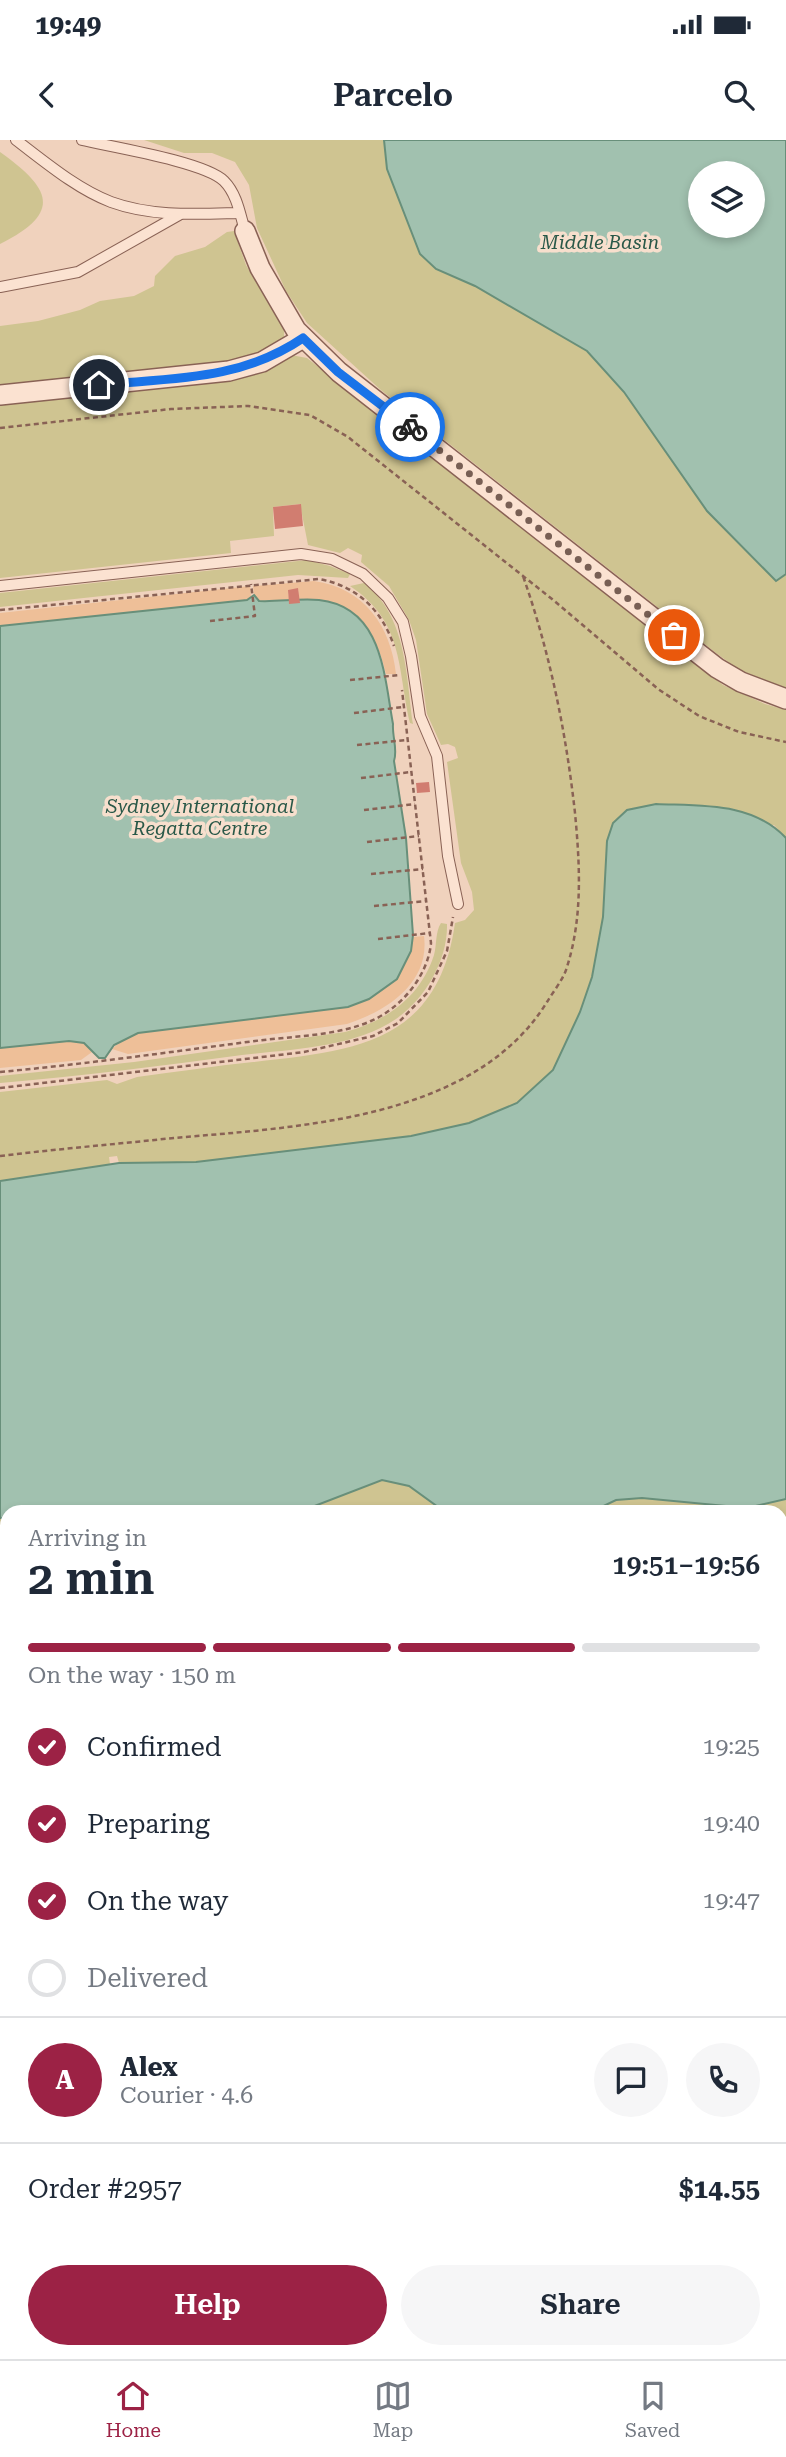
<!DOCTYPE html>
<meta charset="utf-8">
<style>
:root{--surface:#fff;--page:#f6f6f7;--text:#1f2937;--muted:#747a83;--line:#e0e1e3;--accent:#9c2245}
body{margin:0;font-family:"Roboto Serif",serif;background:var(--page);color:var(--text);height:100vh;display:flex;flex-direction:column;font-size:26px;white-space:nowrap}
*{box-sizing:border-box;margin:0}
p{font-size:23px;color:var(--muted)}
.icon{flex:none;width:38px;height:38px;fill:none;stroke:currentColor;stroke-width:2;stroke-linecap:round;stroke-linejoin:round}
.map{position:relative;flex:1;overflow:hidden}
.side{position:absolute;left:0px;top:1365px;width:788px;height:854px;display:flex;flex-direction:column;background:var(--surface);border-radius:21px 21px 0 0;box-shadow:0 4px 10px #0003}
.side>*{flex:none}
.controls{position:absolute;left:688px;top:21px;display:grid;gap:14px}
.controls a{display:grid;place-items:center;width:77px;height:77px;border-radius:50%;background:var(--surface);box-shadow:0 4px 10px #0003;font-size:35px}
.pin{position:absolute;display:grid;place-items:center;width:60px;height:60px;color:#fff;margin:-30px;border:4px solid #fff;border-radius:50%;box-shadow:0 2px 7px #0007}
.courier{position:absolute;display:grid;place-items:center;width:70px;height:70px;margin:-35px;border:5px solid #1a73e8;border-radius:50%;background:#fff;color:#222;box-shadow:0 2px 9px #0007}
.headline em{font-style:normal;font-weight:600}
.headline div{display:flex;flex-direction:column-reverse}
.headline{display:flex;align-items:center;justify-content:space-between;height:119px;padding:0 28px}
h1{font-size:46px;font-weight:600;line-height:52px}
.bar{display:grid;grid-template-columns:repeat(4,1fr);gap:10px 7px;align-content:center;height:84px;padding:0 28px}
.bar i{height:9px;border-radius:5px;background:var(--line)}
.bar .current{background:var(--accent)}
.bar p{grid-column:span 4}
.line{display:flex;align-items:center;gap:18px;padding:0 28px;border-top:2px solid var(--line)}
.line div{flex:1}
.round{display:grid;place-items:center;flex:none;width:74px;height:74px;border-radius:37px;background:var(--page)}
ol{padding:0 28px;list-style:none}
li{display:flex;align-items:center;gap:21px;height:77px}
li p{margin-inline-start:auto}
li .icon{padding:7px;border-radius:50%;background:var(--accent);color:#fff;stroke-width:4}
li:last-child{color:var(--muted)}
li i{width:38px;height:38px;border:4px solid var(--line);border-radius:50%}
.primary-button{display:flex;gap:14px;margin-top:auto;padding:14px 28px}
.primary-button a{flex:1;height:80px;border-radius:42px;background:var(--accent);color:#fff;font-size:28px;font-weight:600;line-height:80px;text-align:center}
.primary-button a+a{background:var(--page);color:var(--text)}
.status{display:flex;justify-content:space-between;align-items:center;height:49px;padding:0 35px;background:var(--surface);direction:ltr}
.status svg{height:19px;fill:currentColor}
header{display:flex;justify-content:space-between;align-items:center;height:91px;padding:0 28px;background:var(--surface);font-size:32px;font-weight:600}
.menu{display:flex;justify-content:space-around;align-items:center;height:98px;border-top:2px solid var(--line);background:var(--surface);font-size:19px;color:var(--muted)}
.menu a{display:grid;justify-items:center;gap:4px}
.menu .current{color:var(--accent)}
.map>svg:first-child{display:block}
</style>
<div class="status"><b>19:49</b><svg viewBox="0 0 49 12"><path d="M0 12V9h3v3zM5 12V6h3v6zM10 12V3h3v9zM15 12V0h3v12zM26 1h20v11H26zM47 4h2v5h-2z"/></svg></div>
<header><svg class="icon" aria-label="back" viewBox="0 0 24 24"><path d="M15 5l-7 7 7 7"/></svg>Parcelo<svg class="icon" aria-label="search" viewBox="0 0 24 24"><circle cx="10" cy="10" r="6"/><path d="M15 15l6 6"/></svg></header>
<div class="map">
<svg width="786" height="2219" viewBox="0 0 786 2219">
<rect width="100%" height="100%" fill="#f0d2bd"/>
<!-- green -->
<g fill="#cfc491">
<path d="M144,0H384L387,29L436,129L475,146L587,211L624,252L776,440L786,434V548L742,532L716,513L382,251L307,183L286,151L257,88L249,45L235,22L212,13H184Z"/>
<path d="M0,12C50,48 64,72 0,104Z"/>
<path d="M234,91L246,125L284,190V199L246,221L0,246V186L38,181L80,170L100,161L134,156L154,146L155,136L175,116L205,107L227,92Z"/>
<path d="M291,215L307,218L723,545L765,564L786,570V698L774,685L607,701L603,777L592,837L580,872L553,930L517,963L469,983L411,996L196,1022L119,1023L117,1016L109,1017L110,1024L0,1041V952L107,940L117,944L137,937C176,932 214,926 253,922C355,911 438,903 455,783L465,780L474,770L472,752L461,723L447,622L458,618L455,607L448,604L441,605L427,574L416,500L409,480L389,446L361,422L362,415L348,408L340,413L308,405L300,364L273,367L274,396L230,401L231,413L0,438V263L242,238Z"/>
<path d="M307,420L330,426L350,434L348,438L298,435L0,467V453Z"/>
<path d="M364,443C407,476 406,535 413,584L410,583C397,526 404,482 350,446Z"/>
<path d="M441,783L447,784C448,820 425,859 396,879C353,908 292,909 242,915C162,926 81,936 0,943V936L134,922L345,892C386,881 420,858 434,815C437,805 435,792 441,783Z"/>
<path d="M382,1340L409,1346L445,1372H258L312,1367Z"/>
<path d="M642,1358L747,1368L786,1359V1801L780,1799V1372H591L616,1360Z"/>
<rect x="0" y="1378" width="7" height="419"/>
<rect x="0" y="1822" width="7" height="119"/>
<path d="M781,1912L786,1916V2154H781Z"/>
</g>
<!-- sand -->
<g fill="#eebf98">
<path d="M314,441C364,448 391,486 396,534H386C375,485 350,461 299,460L298,449L288,450L289,460L259,461L254,455L253,446Z"/>
<path d="M250,446L251,456L247,460L0,486V473Z"/>
<path d="M424,796C430,843 387,871 347,884L128,914L112,909L127,896L138,893L348,867C382,854 409,836 413,797Z"/>
<path d="M69,901L84,903L92,912L81,920L0,928V908Z"/>
</g>
<!-- water -->
<g fill="#a1c1af" stroke="#688f7a" stroke-width="2" fill-rule="evenodd">
<path d="M384,0H786V434L776,441L707,371L624,252L587,211L475,146L436,129L420,114L387,29ZM700,33H752V86H700Z"/>
<path d="M254,455L259,461C279,462 299,458 319,460C383,467 384,536 393,584C392,597 398,609 394,621L406,698L413,795L411,811L397,839L369,859L348,867L138,893L114,905L105,918H99L84,903L69,901L0,908V486L247,460Z"/>
<path d="M656,664C702,666 752,662 786,698V1359L747,1368L642,1358L616,1360L591,1372H445L409,1346L382,1340L312,1367L273,1371L7,1372V1378H0V1041L119,1023L196,1022L411,996L469,983L517,963L553,930L580,872L592,837L603,777L607,701L613,683L627,670Z"/>
</g>
<!-- building -->
<g fill="#d17d70">
<path d="M301,364L303,386L275,389L273,367Z"/>
<path d="M298,448L300,463L289,464L288,450Z"/>
<path d="M429,642L430,652L417,653L416,643Z"/>
<path d="M215,2212H341L342,2219H215Z"/>
<rect x="434" y="2212" width="135" height="7"/>
</g>
<g fill="none" stroke-linecap="round" stroke-linejoin="round">
<!-- lane casing -->
<g stroke="#896255" stroke-width="12">
<g id="lane">
<path d="M16,0C45,22 77,49 111,62C152,77 197,74 239,73"/>
<path d="M82,0C112,7 205,22 224,41C237,54 240,74 245,91"/>
<path d="M0,147L78,132L179,75"/>
<path d="M0,446L301,414L332,419L363,434L388,458L403,482L411,516L420,576L437,616L448,716L458,764"/>
</g>
</g>
<!-- street casing -->
<g stroke="#896255" stroke-width="22">
<g id="street">
<path d="M245,91L260,128L296,190L339,232L717,528L741,542L786,559"/>
<path d="M0,255L229,231L262,222L303,198"/>
<path d="M382,2212V2219"/>
<path d="M735,2212V2219"/>
</g>
</g>
<!-- secondary casing -->
<g stroke="#6b4339" stroke-width="29">
<g id="secondary">
<path d="M0,1812H7"/>
<path d="M780,1812L786,1814"/>
<path d="M780,1860L786,1861"/>
</g>
</g>
<!-- path -->
<g stroke="#896255" stroke-width="2.5" stroke-dasharray="5 3.5" stroke-linecap="butt">
<path d="M0,288L171,269L248,266L310,275L348,297L552,459L658,549L699,576L739,592L786,602"/>
<path d="M0,470L319,439C357,446 382,470 394,506"/>
<path d="M210,481L255,476L251,444"/>
<path d="M350,540L400,535"/>
<path d="M354,573L403,567"/>
<path d="M357,605L406,600"/>
<path d="M361,638L411,632"/>
<path d="M364,670L415,664"/>
<path d="M367,702L419,696"/>
<path d="M371,734L423,729"/>
<path d="M374,766L426,761"/>
<path d="M378,799L430,793"/>
<path d="M0,932C86,924 170,912 255,901C293,896 337,896 371,881C401,868 428,836 431,803L402,550"/>
<path d="M0,948L304,912L373,896L398,883L428,852L447,811L453,777"/>
<path d="M0,1016C58,1009 116,1004 174,998C298,987 474,980 547,862C553,852 562,841 566,830C583,779 580,726 575,673C566,592 550,513 523,436"/>
<path d="M780,1484H786"/>
<path d="M0,1489H7"/>
</g>
<!-- lane -->
<use href="#lane" stroke="#fbe2d1" stroke-width="10"/>
<!-- street -->
<use href="#street" stroke="#fbe2d1" stroke-width="19"/>
<!-- secondary -->
<use href="#secondary" stroke="#fbe2d1" stroke-width="26"/>
</g>
<g fill="none" stroke-linecap="round" stroke-linejoin="round">
<!-- done -->
<path stroke="#785f54" stroke-width="7" stroke-dasharray="0 12.6" d="M410,287L674,495"/>
<!-- route -->
<path stroke="#1a73e8" stroke-width="9" d="M99,245C172,238 240,241 303,198L338,232L410,287"/>
</g>
<g text-anchor="middle" dominant-baseline="central" stroke-width="7" stroke-linejoin="round" paint-order="stroke">
<!-- water labels -->
<g font-size="19" font-style="italic" fill="#295848" stroke="#f7dfcd">
<text x="600" y="102">Middle Basin</text>
<text x="200" y="666">Sydney International<tspan x="200" dy="22">Regatta Centre</tspan></text>
</g>
</g>
</svg>
<div class="controls">
<a><svg class="icon" aria-label="layers" viewBox="0 0 24 24"><path d="M12 4l9 5-9 5-9-5zM3 14l9 5 9-5"/></svg></a>
</div>
<div class="pin" style="left:674px;top:495px;background:#ea580c"><svg class="icon" aria-label="bag" viewBox="0 0 24 24"><path d="M5 8h14l-1 12H6zM9 8a3 3 0 0 1 6 0"/></svg></div>
<div class="pin" style="left:99px;top:245px;background:#1f2937"><svg class="icon" aria-label="home" viewBox="0 0 24 24"><path d="M3 11l9-7 9 7M6 9v11h12V9"/></svg></div>
<div class="courier" style="left:410px;top:287px"><svg class="icon" aria-label="bike" viewBox="0 0 24 24"><circle cx="6" cy="16" r="4"/><circle cx="18" cy="16" r="4"/><path d="M6 16l4-8h5l3 8M10 8l3 8H6M13 5h3"/></svg></div>
<section class="side">
<div class="headline"><div><h1>2 min</h1><p>Arriving in</p></div><em>19:51–19:56</em></div>
<div class="bar"><i class="current"></i><i class="current"></i><i class="current"></i><i></i><p>On the way · 150 m</p></div>
<ol>
<li><svg class="icon" aria-label="check" viewBox="0 0 24 24"><path d="M5 12l5 5 9-10"/></svg>Confirmed<p>19:25</p></li>
<li><svg class="icon" aria-label="check" viewBox="0 0 24 24"><path d="M5 12l5 5 9-10"/></svg>Preparing<p>19:40</p></li>
<li><svg class="icon" aria-label="check" viewBox="0 0 24 24"><path d="M5 12l5 5 9-10"/></svg>On the way<p>19:47</p></li>
<li><i></i>Delivered</li>
</ol>
<div class="line" style="height:126px"><b class="round" style="background:var(--accent);color:#fff">A</b><div><b>Alex</b><p>Courier · 4.6</p></div><a class="round"><svg class="icon" aria-label="chat" viewBox="0 0 24 24"><path d="M4 5h16v11H9l-5 4z"/></svg></a><a class="round"><svg class="icon" aria-label="phone" viewBox="0 0 24 24"><path d="M5 4h4l2 5-3 2q2 4 5 5l2-3 5 2v4C11 20 4 13 5 4z"/></svg></a></div>
<div class="line" style="height:91px"><div>Order #2957</div><b>$14.55</b></div>
<div class="primary-button"><a>Help</a><a>Share</a></div>
</section>
</div>
<nav class="menu">
<a class="current"><svg class="icon" aria-label="home" viewBox="0 0 24 24"><path d="M3 11l9-7 9 7M6 9v11h12V9"/></svg>Home</a>
<a><svg class="icon" aria-label="map" viewBox="0 0 24 24"><path d="M3 6l6-2 6 2 6-2v14l-6 2-6-2-6 2zM9 4v14M15 6v14"/></svg>Map</a>
<a><svg class="icon" aria-label="saved" viewBox="0 0 24 24"><path d="M7 4h10v16l-5-4-5 4z"/></svg>Saved</a>
</nav>
